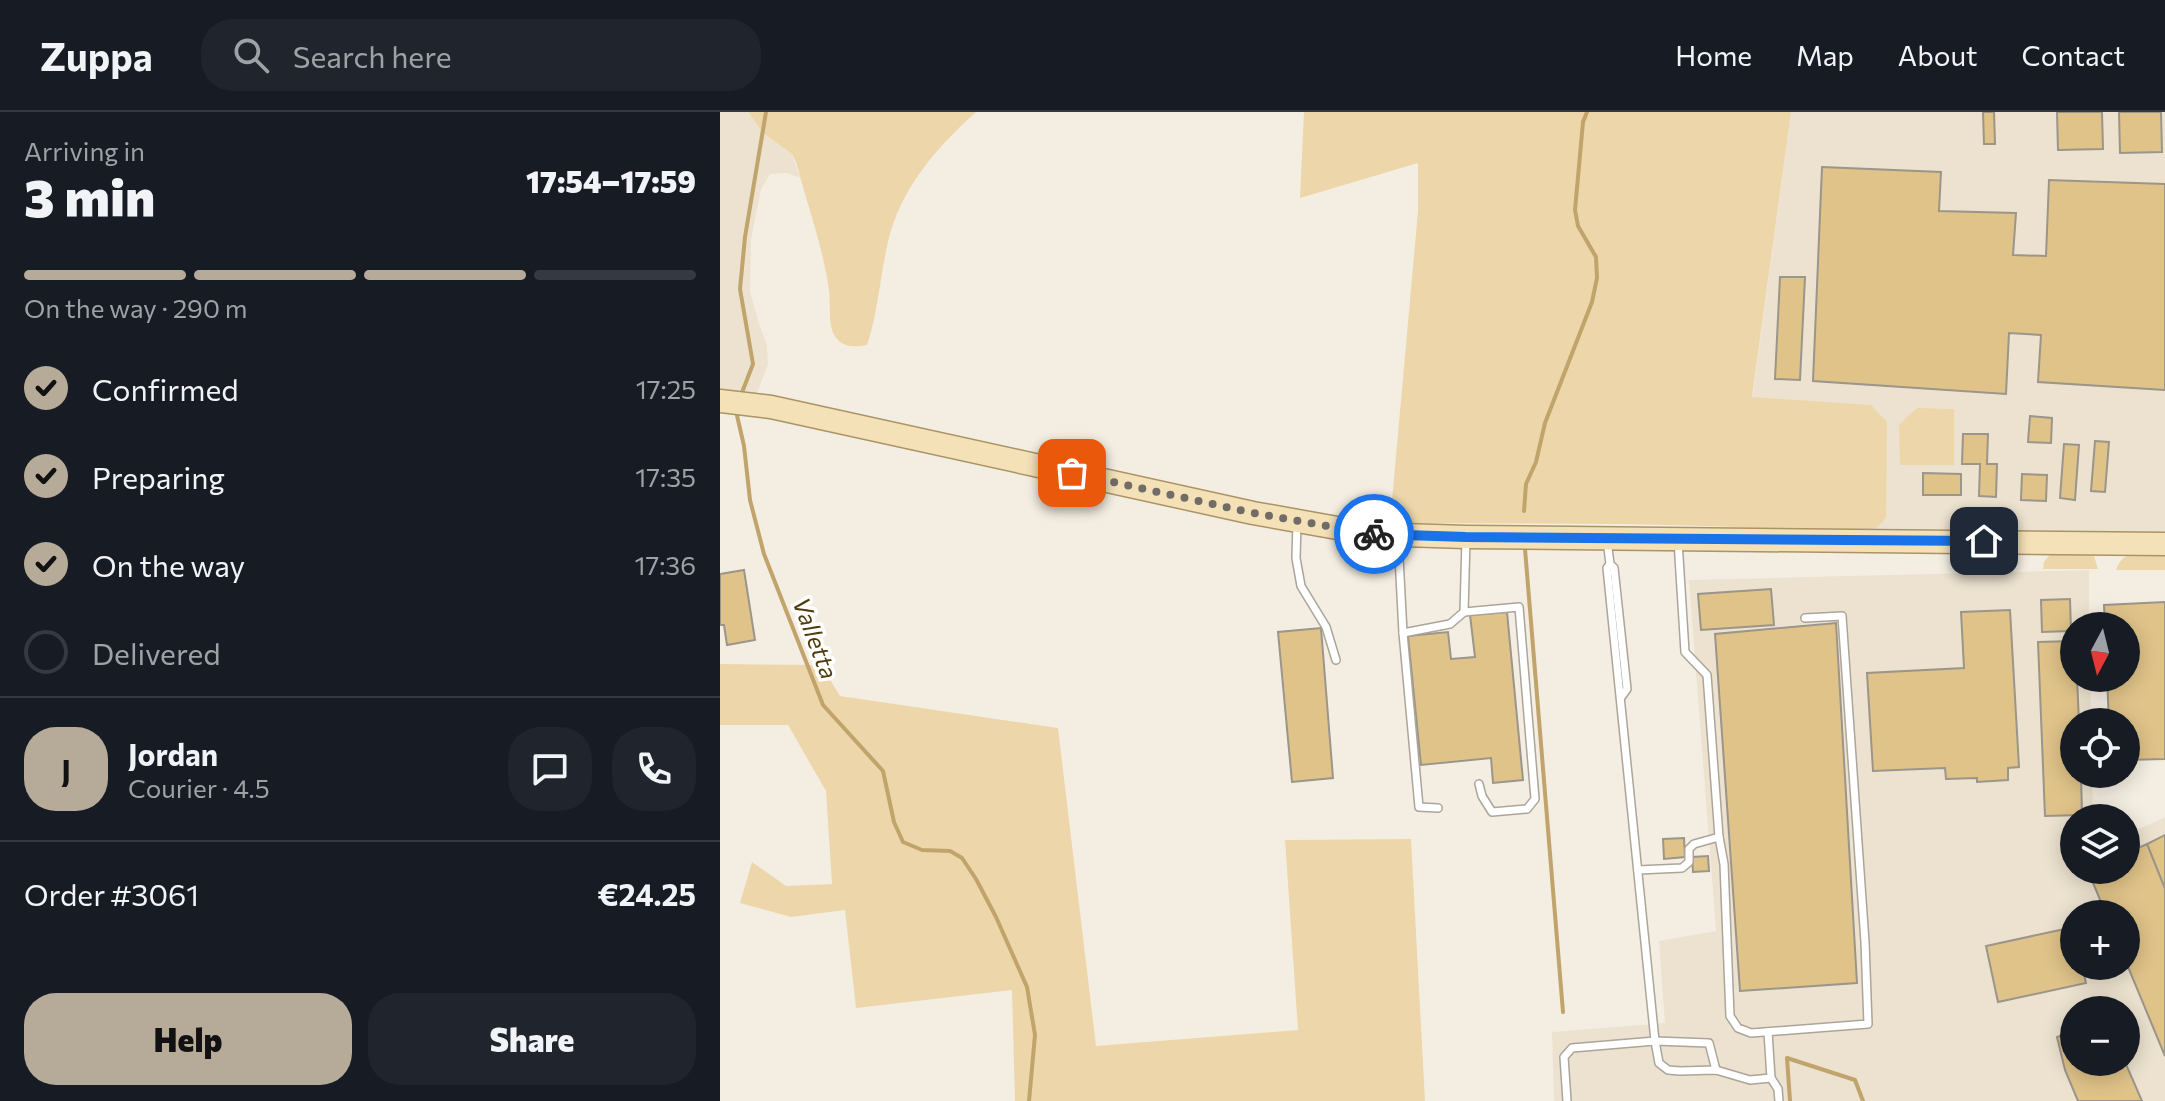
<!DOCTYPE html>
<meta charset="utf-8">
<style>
:root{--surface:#171b24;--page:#20242c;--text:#f1f3f6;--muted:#9ea1a6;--line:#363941;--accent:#b5ab98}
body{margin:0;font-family:Commissioner,sans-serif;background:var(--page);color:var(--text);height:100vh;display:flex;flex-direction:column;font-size:30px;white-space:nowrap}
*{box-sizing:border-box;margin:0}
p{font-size:26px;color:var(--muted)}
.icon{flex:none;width:44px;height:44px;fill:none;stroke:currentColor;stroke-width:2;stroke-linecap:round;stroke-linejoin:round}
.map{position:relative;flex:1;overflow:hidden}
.sheet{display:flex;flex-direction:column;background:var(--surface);width:720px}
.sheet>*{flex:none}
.needle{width:52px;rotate:187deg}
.tools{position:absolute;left:1340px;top:500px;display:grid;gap:16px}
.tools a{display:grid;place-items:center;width:80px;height:80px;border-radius:50%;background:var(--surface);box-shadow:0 4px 20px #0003;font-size:40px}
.pin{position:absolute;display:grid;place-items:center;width:68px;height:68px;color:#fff;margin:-34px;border-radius:16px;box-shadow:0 4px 12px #0006}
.courier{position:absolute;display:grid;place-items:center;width:80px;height:80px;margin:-40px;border:6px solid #1a73e8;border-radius:50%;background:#fff;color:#222;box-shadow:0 2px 10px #0007}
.headline em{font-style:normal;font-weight:800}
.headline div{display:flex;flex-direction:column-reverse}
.headline{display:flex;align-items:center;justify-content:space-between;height:136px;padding:0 24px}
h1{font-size:52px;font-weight:800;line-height:60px}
.bar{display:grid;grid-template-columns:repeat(4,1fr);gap:12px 8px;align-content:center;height:96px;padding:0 24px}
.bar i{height:10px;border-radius:6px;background:var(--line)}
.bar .on{background:var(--accent)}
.bar p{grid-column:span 4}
.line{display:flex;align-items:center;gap:20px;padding:0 24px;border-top:2px solid var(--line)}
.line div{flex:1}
.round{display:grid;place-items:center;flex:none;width:84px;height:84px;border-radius:32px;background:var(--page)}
ol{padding:0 24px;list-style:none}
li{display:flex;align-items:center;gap:24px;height:88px}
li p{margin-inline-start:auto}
li .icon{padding:8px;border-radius:50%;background:var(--accent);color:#111;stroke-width:4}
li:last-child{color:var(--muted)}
li i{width:44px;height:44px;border:4px solid var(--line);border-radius:50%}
.button{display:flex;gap:16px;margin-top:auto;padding:16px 24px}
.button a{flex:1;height:92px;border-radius:32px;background:var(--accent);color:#111;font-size:32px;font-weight:800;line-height:92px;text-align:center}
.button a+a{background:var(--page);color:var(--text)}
header{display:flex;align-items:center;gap:48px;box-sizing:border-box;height:112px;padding:0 40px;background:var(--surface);border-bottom:2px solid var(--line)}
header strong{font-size:38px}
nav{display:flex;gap:44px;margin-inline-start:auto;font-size:28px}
.search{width:560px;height:72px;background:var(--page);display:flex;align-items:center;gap:20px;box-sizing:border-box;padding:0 28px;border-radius:32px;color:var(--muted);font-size:30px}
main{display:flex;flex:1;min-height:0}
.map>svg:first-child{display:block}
</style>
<header>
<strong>Zuppa</strong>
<div class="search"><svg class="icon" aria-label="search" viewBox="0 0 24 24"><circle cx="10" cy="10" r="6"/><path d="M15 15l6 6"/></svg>Search here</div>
<nav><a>Home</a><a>Map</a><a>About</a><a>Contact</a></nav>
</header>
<main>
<section class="sheet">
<div class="headline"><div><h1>3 min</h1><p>Arriving in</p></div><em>17:54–17:59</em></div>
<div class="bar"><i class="on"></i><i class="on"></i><i class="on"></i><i></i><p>On the way · 290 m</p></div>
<ol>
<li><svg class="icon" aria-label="check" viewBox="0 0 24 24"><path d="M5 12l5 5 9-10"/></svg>Confirmed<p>17:25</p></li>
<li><svg class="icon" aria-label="check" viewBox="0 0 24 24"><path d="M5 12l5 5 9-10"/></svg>Preparing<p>17:35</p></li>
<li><svg class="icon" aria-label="check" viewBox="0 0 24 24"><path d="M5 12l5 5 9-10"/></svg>On the way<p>17:36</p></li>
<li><i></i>Delivered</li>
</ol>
<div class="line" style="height:144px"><b class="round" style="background:var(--accent);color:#111">J</b><div><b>Jordan</b><p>Courier · 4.5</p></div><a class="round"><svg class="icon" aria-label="chat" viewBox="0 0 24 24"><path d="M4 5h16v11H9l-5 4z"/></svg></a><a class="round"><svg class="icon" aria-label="phone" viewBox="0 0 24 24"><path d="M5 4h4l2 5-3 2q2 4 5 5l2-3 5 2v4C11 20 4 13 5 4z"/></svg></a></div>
<div class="line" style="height:104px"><div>Order #3061</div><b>€24.25</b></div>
<div class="button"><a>Help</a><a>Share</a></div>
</section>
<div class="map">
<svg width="1445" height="989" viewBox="0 0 1445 989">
<rect width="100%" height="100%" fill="#f4eee2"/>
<!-- built -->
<g fill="#ece2cf" fill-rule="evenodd">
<path d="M0,0H28L43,21L72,42L80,66L67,61L50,62L41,77L31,128L30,179L38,209L47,233L48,253L36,283L0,281Z"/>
<path d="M1071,0H1445V420L1015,415Z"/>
<path d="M1369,458V514H1354V566H1370L1371,610H1354V662H1372L1373,706H1354V739L1349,747L1354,746V758H1406V723L1445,705V989H834L832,920L945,911L939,829L996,819L969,468ZM1354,802H1406V854H1354ZM1354,898H1406V950H1354Z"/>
</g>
<!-- green -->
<g fill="#edd7aa">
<path d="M28,0H256C217,35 180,77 168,130C160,163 158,202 147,233C136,235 125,236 117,227C107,216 111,193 109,178C103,135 87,92 76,50L72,42L43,21Z"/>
<path d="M584,0H1071L1032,285L1151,293L1167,310L1166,405C1158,418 1149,420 1135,421C1094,424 1054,416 1013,415C899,410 784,412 670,411L698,99V51L580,86Z"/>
<path d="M1197,296L1234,297V353H1180L1179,313Z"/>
<path d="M1331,441H1369L1374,444L1378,457H1323L1324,450Z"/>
<path d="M1411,442H1445V458H1396C1399,449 1403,445 1411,442Z"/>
<path d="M0,552L101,553L120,584L338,616L376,934L578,918L565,728L691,727L705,989H295L292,878L136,896L125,798L71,805L20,791L32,750L66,774L112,772L106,679L68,613H0Z"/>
</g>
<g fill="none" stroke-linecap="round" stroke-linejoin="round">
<!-- stream -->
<g stroke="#c0a46b" stroke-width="4">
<path d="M21,283L33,252L20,177L25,125L46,0"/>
<path d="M16,299L24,334L30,388L44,442L103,593L163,659L174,710L183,730L202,738L230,739L242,746L256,767L276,805L307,875L315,923L309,989"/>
<path d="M804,399L806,372L816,350L825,311L872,190L877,166L876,145L858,114L855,98L863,10L867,0"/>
<path d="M805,437L843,900"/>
<path d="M1070,989L1067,946L1135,968L1143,989"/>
</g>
</g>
<!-- building -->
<g fill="#e0c389" stroke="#9b958a" stroke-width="2">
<path d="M1263,0H1274L1275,32H1264Z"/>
<path d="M1337,0H1382L1383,37L1338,38Z"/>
<path d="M1399,0H1441L1442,40L1400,41Z"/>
<path d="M1102,55L1221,60L1219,99L1296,101L1293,143L1326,144L1329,68L1445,72V278L1318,270L1321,223L1289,221L1286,282L1093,269Z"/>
<path d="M1060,165H1085L1080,268L1055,267Z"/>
<path d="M1310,304L1332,306L1331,331L1308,330Z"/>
<path d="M1243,322H1268L1267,352H1277L1276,385L1259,384L1260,352H1242Z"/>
<path d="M1375,329L1389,330L1385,380L1371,379Z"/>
<path d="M1344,332L1359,333L1355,388L1340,386Z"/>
<path d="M1203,361L1241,362V383H1203Z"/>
<path d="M1302,362L1327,363L1326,389L1301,388Z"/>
<path d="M24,458L35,528L7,533L4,513H0V462Z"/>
<path d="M1051,477L1054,513L981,518L978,482Z"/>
<path d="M1350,487L1351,519L1322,520L1321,488Z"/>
<path d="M1445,490V647L1406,648V610H1389L1387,566H1406V514H1385L1384,493Z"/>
<path d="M1290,498L1299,655L1288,656V668L1257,670V666L1226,667L1225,656L1153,659L1147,561L1244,556L1241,500Z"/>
<path d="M787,500L803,668L773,671L771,646L701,653L688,524L728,520L731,547L755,545L750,503Z"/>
<path d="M1116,511L1137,871L1020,879L995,522Z"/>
<path d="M601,516L613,666L572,670L558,520Z"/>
<path d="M1354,529V566H1357L1359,610H1354V662H1361L1362,703L1325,704L1318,530Z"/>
<path d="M1445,723V777L1427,732Z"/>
<path d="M964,726L965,745L944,747L943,727Z"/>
<path d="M1427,732L1445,777V944L1406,850V802H1386L1368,759L1406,758V741Z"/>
<path d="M988,744L989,759L973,760L972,745Z"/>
<path d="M1354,815V854H1362L1366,871L1278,890L1266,834Z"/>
<path d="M1354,918V950H1405L1422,989H1358L1345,958L1337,925Z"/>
</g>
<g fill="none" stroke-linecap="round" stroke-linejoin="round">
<!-- lane casing -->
<g stroke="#aba59a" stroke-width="10">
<g id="lane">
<path d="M577,411L576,446L581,474L606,515L616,548"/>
<path d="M678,426L683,521L730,512L744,500"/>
<path d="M746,427L744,500L799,495L815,687L807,697L772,700L762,684L759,672"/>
<path d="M887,428L890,452L887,456L935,929L939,951L948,958L960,959L996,958L1030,968L1051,966L1048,920"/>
<path d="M958,429L965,540L987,563L999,725L1004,752L1010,904L1018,916L1031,921L1148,912L1145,830L1122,504L1085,506"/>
<path d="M890,452L894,456L907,577L902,584"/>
<path d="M683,521L699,695L718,696"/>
<path d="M918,758L962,756L969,750V737L974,732L999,725"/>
<path d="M1051,966L1058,977L1059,989"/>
<path d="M847,989L844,945L852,936L935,929L989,931L996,958"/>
</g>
</g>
<!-- primary casing -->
<g stroke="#aa9365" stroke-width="25">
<path id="primary" d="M0,289L51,295L533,401L651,422L746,425L1445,432"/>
</g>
<!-- lane -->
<use href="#lane" stroke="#fff" stroke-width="7"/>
<!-- primary -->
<use href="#primary" stroke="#f5e1b8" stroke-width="22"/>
</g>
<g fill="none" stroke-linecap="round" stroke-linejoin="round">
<!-- done -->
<path stroke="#716d66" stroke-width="8" stroke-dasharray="0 14.4" d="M352,361L533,401L654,422"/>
<!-- route -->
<path stroke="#1a73e8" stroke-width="10" d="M654,422L746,425L1264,429"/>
</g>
<g text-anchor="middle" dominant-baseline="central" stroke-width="7" stroke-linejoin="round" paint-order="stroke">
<!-- water labels -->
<g font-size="24" font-style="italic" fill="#4f3b0c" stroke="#fff">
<text transform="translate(96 526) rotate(69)">Valletta</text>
</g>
</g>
</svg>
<div class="tools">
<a><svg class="needle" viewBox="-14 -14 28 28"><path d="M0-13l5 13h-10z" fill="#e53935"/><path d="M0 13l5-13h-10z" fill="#9ea1a6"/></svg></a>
<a><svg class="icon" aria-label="locate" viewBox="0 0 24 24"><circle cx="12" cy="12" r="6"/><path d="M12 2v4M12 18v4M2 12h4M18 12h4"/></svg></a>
<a><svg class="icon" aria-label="layers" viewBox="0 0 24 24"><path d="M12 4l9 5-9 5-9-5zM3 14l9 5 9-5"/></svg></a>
<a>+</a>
<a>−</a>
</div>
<div class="pin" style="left:352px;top:361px;background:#ea580c"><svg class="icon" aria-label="bag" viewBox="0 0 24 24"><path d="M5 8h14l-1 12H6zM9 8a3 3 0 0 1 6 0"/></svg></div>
<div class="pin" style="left:1264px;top:429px;background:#1f2937"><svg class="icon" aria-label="home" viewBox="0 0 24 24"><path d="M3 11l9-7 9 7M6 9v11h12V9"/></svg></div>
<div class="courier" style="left:654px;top:422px"><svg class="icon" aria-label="bike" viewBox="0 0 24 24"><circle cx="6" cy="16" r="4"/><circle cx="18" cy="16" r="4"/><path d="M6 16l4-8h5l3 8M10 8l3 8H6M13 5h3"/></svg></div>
</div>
</main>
